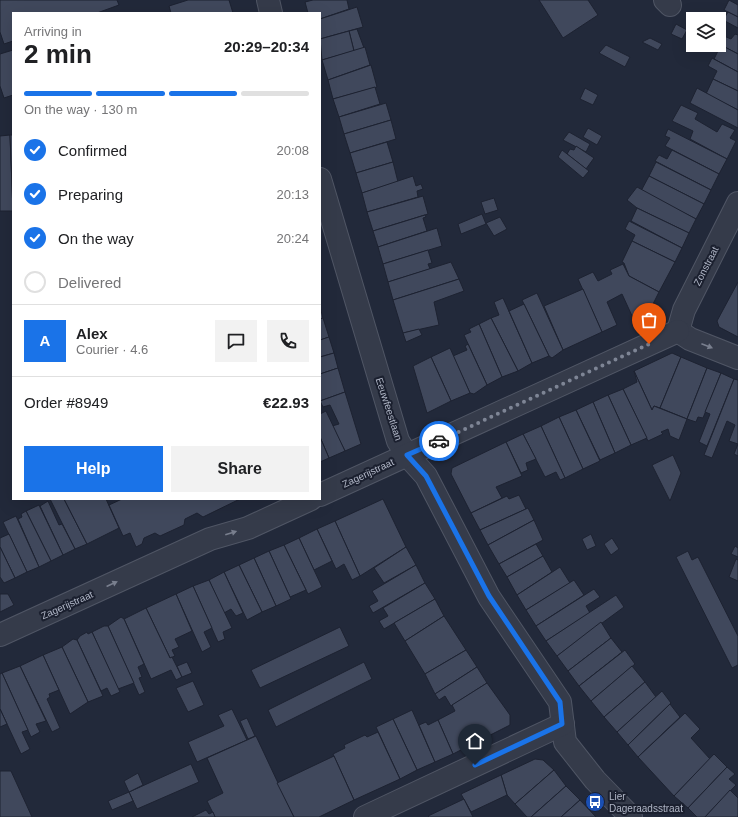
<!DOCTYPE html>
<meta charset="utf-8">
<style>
:root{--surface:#fff;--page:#f2f2f2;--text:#202124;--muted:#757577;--line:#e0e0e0;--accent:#1a73e8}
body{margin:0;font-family:Helvetica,sans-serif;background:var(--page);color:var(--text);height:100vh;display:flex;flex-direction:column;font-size:15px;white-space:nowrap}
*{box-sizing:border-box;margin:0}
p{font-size:13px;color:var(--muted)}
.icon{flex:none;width:22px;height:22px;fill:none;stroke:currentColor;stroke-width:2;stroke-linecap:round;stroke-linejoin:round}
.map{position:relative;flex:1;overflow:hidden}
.details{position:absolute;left:12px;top:12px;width:309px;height:488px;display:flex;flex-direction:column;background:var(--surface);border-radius:0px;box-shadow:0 4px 16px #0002}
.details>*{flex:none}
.tools{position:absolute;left:686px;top:12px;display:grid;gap:8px}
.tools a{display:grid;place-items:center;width:40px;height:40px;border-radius:0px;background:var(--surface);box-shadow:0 4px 16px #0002;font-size:20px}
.pin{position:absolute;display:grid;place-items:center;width:34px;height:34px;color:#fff;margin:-41px -17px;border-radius:50% 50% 50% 0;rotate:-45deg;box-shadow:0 0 4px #0007}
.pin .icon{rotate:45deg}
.courier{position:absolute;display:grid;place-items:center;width:40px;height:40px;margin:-20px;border:3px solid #1a73e8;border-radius:50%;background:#fff;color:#222;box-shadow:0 1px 5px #0007}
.head em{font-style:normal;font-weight:600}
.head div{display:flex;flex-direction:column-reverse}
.head{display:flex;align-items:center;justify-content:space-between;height:68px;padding:0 12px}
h1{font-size:26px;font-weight:600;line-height:30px}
.bar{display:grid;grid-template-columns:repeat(4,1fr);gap:6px 4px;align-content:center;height:48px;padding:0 12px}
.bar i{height:5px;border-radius:3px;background:var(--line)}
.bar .current{background:var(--accent)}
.bar p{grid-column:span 4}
.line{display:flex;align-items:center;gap:10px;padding:0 12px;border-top:1px solid var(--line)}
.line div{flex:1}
.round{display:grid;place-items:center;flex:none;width:42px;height:42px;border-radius:0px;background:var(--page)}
ol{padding:0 12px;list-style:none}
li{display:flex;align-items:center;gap:12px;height:44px}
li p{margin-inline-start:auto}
li .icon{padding:4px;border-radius:50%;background:var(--accent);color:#fff;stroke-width:4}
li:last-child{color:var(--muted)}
li i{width:22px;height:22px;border:2px solid var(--line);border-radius:50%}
.button{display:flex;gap:8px;margin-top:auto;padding:8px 12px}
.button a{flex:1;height:46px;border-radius:0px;background:var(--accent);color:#fff;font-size:16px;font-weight:600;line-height:46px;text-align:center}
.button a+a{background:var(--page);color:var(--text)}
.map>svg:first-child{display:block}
</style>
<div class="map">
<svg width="738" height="817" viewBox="0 0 738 817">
<rect width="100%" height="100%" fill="#22293a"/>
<!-- building -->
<g fill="#40485c" stroke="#1d2231">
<path d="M0,0H117L119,5L97,13H13V41L4,44L0,32Z"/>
<path d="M188,0H229L233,13H171L169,6Z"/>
<path d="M313,0H347L349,9L320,19V13H308L305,2Z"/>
<path d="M539,0H588L598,15L563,38Z"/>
<path d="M729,0L738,5V17L724,10Z"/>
<path d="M357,7L363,27L320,39V19Z"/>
<path d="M728,12L738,17V28L723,20Z"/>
<path d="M691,15L699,19H693V27L686,24Z"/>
<path d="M676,24L687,30L682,39L671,34Z"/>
<path d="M357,29L364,48L354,51L349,31Z"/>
<path d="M349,31L354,51L322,60L320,39Z"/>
<path d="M735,34L738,35V54L719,44L724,36L731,39Z"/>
<path d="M650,38L662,44L658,50L642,42Z"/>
<path d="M606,45L630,57L625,67L599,53Z"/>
<path d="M721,45L738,54V72L714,59Z"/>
<path d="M365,47L370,65L328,80L322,60Z"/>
<path d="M13,50V95L4,98L0,86V54Z"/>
<path d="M712,58L738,72V91L713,79L717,71L708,66Z"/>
<path d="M371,65L377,87L333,99L328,80Z"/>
<path d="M713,79L738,91V110L706,94Z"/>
<path d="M375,87L380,104L339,117L333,99Z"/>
<path d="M585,88L598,95L593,105L580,99Z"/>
<path d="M697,88L738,110V128L690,103Z"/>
<path d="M386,103L391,120L344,134L339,117Z"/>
<path d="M681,105L698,113L695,119L717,132L722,124L735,130L730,138L736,141L727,159L690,139L693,131L672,121Z"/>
<path d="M391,120L396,139L350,153L344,134Z"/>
<path d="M588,128L602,136L597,145L583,137Z"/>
<path d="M668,129L727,159L719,174L665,146L670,138L665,136Z"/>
<path d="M569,132L590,144L586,152L563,140Z"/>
<path d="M10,135L13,211H0V136Z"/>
<path d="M10,135H13V216V211Z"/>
<path d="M387,142L393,162L356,173L350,153Z"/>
<path d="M576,146L594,158L586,169L567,154L570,149L574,150Z"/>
<path d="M562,150L589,171L583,178L558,157Z"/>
<path d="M672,150L719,174L711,190L655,161L659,155L667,159Z"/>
<path d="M393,162L398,182L362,193L356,173Z"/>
<path d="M656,162L711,190L704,204L649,176Z"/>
<path d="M413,176L416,186L421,184L423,189L417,191L418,197L367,212L362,193Z"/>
<path d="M649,176L704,204L696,219L641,191Z"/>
<path d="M637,187L696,219L689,233L637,208L627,200Z"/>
<path d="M423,196L428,214L373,231L367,212Z"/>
<path d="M494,198L498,210L485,214L481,202Z"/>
<path d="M637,208L689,233L682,248L631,221Z"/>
<path d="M482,214L486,224L461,234L458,224Z"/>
<path d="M425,215L426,217L423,218L427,231L378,247L373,231Z"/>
<path d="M500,217L507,229L494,236L486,223Z"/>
<path d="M629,221L682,248L675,262L632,241L635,235L625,229Z"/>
<path d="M437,228L442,246L383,264L378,247Z"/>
<path d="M632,241L675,262L659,292L629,276L624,263L622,262Z"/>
<path d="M428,250L432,263L428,264L430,269L388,282L383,264Z"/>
<path d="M451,262L459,279L393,300L388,282Z"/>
<path d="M623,264L629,276L659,292L652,306L647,312L633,318L622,294L607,302L617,325L602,332L578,279L593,272L598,281L612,274L610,270Z"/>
<path d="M459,279L464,291L434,302L439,325L403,333L393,300Z"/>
<path d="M738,282V337L719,327L717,321Z"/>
<path d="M583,289L602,332L563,350L544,306Z"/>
<path d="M537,293L563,350L552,358L549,356L522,300Z"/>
<path d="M503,298L532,363L518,371L491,318L499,315L494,302Z"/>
<path d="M524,304L549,356L532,363L509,311Z"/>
<path d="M320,307L323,318L320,319Z"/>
<path d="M323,318L329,337L320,340V319Z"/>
<path d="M491,318L518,371L502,377L479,324Z"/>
<path d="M479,324L502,377L487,385L464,335L471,332L469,329Z"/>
<path d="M419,329L422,335L406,342L403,333Z"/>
<path d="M329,337L334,353L320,357V340Z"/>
<path d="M468,344L487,385L474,394L470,393L453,356L467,350L465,346Z"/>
<path d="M450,348L470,393L451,401L431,357Z"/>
<path d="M334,353L338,368L320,374V357Z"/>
<path d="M672,353L681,357L660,408L654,406L652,410L634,371Z"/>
<path d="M431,357L451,401L427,413L413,366Z"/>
<path d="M681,357L707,368L687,419L660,408Z"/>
<path d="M338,368L345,392L320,401V374Z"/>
<path d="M707,368L721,373L703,418L698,417L696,422L687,419Z"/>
<path d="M634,371L652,410L654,406L687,419L679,440L670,436L668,429L661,432L663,434L648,441L623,389L637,382Z"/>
<path d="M721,373L734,379L707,446L699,442L710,414L705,412Z"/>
<path d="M734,379L738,380V444L729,441L735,425L727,421L712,458L704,455Z"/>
<path d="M623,389L647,438L631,445L608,395Z"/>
<path d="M345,392L361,444L345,451L332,426L339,424L330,405L323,407L320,401Z"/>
<path d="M608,395L631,445L615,453L593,402Z"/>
<path d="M593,402L615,453L600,460L576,410Z"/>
<path d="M576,410L600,461L583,469L559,417Z"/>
<path d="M326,411L345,451L329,458L320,437V414Z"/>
<path d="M559,417L583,469L565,478L541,426Z"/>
<path d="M541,426L565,478L560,480L556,472L545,477L523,434Z"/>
<path d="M523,434L536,459L526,463L528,470L521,473L506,442Z"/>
<path d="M320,437L329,458L320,462Z"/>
<path d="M506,442L522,476L496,487L502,498L471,513L451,474L452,468Z"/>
<path d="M738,444V456L734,454Z"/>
<path d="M673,455L681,473L670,501L652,465Z"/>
<path d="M519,495L526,509L480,530L471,513L507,496L509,499Z"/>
<path d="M50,499H64L87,544L75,549Z"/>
<path d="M64,499H106L119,528L87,544Z"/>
<path d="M122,499H240L203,517L197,513L185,519L184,525L160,536L155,533L144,538L142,544L136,547L130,533L123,536L109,505Z"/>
<path d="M383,499L406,547L360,576L335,521Z"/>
<path d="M48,501L59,525L62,524L75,549L63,555L40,506Z"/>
<path d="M39,505L63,555L51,561L26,511Z"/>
<path d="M528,508L534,520L488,545L480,530Z"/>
<path d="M26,511L51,561L39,567L18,519L22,517L21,514Z"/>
<path d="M16,516L39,567L27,572L3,522Z"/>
<path d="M534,520L543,540L499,564L488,545Z"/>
<path d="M335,521L360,576L352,580L344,564L336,569L317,529Z"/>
<path d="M317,529L332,561L314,570L299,538Z"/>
<path d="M9,534L27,572L15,578L0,547V538Z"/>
<path d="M591,534L596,546L587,550L582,539Z"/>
<path d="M299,538L322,587L308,594L284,545Z"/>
<path d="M612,538L619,549L611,555L604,544Z"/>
<path d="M536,544L543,556L507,577L499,564Z"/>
<path d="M284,545L306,590L290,597L269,551Z"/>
<path d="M735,546L738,548V557L731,554Z"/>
<path d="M0,547L15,578L4,583L0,577Z"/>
<path d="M406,547L416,565L384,583L374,568Z"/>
<path d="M269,551L291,599L276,606L254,558Z"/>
<path d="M688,551L692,560L698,557L738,636V665L732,668L676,557Z"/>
<path d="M543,556L552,572L517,595L507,577Z"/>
<path d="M254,558L276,606L262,612L239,565Z"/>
<path d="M736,559L738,560V581L729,577Z"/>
<path d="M239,565L262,612L247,620L224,572Z"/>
<path d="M416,565L425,583L373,613L369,606L378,601L372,591Z"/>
<path d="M560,567L570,583L526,610L517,595Z"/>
<path d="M224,572L243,613L236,616L231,609L224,613L209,580Z"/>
<path d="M209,580L232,628L223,632L225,639L218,642L193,586Z"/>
<path d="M574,580L584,595L536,626L526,610Z"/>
<path d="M425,583L435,599L384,629L379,621L388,616L383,608Z"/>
<path d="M193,586L212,628L204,632L211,647L202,652L176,594Z"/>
<path d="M594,589L600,597L586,606L590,613L546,641L536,626Z"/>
<path d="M0,594H8L14,605L0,612Z"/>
<path d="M176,594L192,631L175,639L179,647L172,650L175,656L170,658L146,608Z"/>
<path d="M616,595L624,607L557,656L546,641Z"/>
<path d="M435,599L444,616L405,641L394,623Z"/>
<path d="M146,608L170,658L172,657L182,677L176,680L171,670L151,679L124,619Z"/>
<path d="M444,616L466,650L425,674L405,641Z"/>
<path d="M121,617L124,619L144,664L138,667L142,677L139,678L145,692L139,695L108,626Z"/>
<path d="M601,622L611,638L568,671L557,656Z"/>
<path d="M104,626H108L134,683L118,689L92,632Z"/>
<path d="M340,627L349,646L260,688L251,670Z"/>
<path d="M87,632L88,634L92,632L120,692L111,696L107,688L101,691L77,640L80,636Z"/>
<path d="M611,638L622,652L579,686L568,671Z"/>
<path d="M73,639L77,640L103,696L88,702L62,647Z"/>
<path d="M62,647L88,702L70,714L43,655Z"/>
<path d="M466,650L477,667L435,694L425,674Z"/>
<path d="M625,650L635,664L591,701L579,686Z"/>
<path d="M43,655L59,690L49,694L50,697L47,699L60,728L52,732L20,666Z"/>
<path d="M187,662L192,673L182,677L177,666Z"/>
<path d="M364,662L372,679L276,727L268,710Z"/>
<path d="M20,666L46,721L36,724L40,732L31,737L2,673Z"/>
<path d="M632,666L645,682L604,717L591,701Z"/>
<path d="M477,667L487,683L451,706L445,696L439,700L435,694Z"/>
<path d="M2,673L28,730L22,732L30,749L21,754L0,709V674Z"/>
<path d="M193,681L204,705L188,712L176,688Z"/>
<path d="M645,682L656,697L617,732L604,717Z"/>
<path d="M487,683L510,715V725L453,754L438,720L455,711L452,705Z"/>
<path d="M662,691L671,703L628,745L617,732Z"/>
<path d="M670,704L680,717L638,757L628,745Z"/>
<path d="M0,709L7,724L0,727Z"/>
<path d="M232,709L247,740L197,762L188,742L224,726L218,715Z"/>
<path d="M412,710L435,762L417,770L393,719Z"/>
<path d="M685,713L700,729L691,738L710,759L674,796L638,757Z"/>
<path d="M247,718L255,736L248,739L240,721Z"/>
<path d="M393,719L417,770L400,779L376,727Z"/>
<path d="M438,720L453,754L435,762L419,725L426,722L428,725Z"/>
<path d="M378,732L400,779L354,800L333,754L345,748L344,745L365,735L367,737Z"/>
<path d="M256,736L294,817H215L207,801L223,793L207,758Z"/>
<path d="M714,754L727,767L688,808L674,796Z"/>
<path d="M334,756L354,800L319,817H294L277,783Z"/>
<path d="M535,759L543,760L554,770L515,804L507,795L501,775Z"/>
<path d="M191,764L199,782L137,809L129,792Z"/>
<path d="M727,767L735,774L729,779L736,785L705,817H697L688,808Z"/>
<path d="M554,770L566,786L531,817H527L515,804Z"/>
<path d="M0,771H11L32,817H0Z"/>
<path d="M138,773L143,785L129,792L124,781Z"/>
<path d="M501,775L507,795L471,812L461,794Z"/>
<path d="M566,786L580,800L561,817H531Z"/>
<path d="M730,790L738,798V817H705Z"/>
<path d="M129,792L133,801L112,810L108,801Z"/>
<path d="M464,799L473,817H429L428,816Z"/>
<path d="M580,800L596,817H561Z"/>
<path d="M206,810L209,814L213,812L215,817H192Z"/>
</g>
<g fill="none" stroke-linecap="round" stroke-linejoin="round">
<!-- minor casing -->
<g stroke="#505665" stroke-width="24">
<g id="minor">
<path d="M268,0L271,13"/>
<path d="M665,0L670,5"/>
<path d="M320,179L398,441L407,455L426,476L489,597L560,702L565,742L595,780L631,817"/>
<path d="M678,331L684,310L738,203"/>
<path d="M678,331L690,339L738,358"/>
<path d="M320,495L678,331"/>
<path d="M0,635L210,539L248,528L311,499"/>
<path d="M365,817L563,724"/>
</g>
</g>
<!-- minor -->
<use href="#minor" stroke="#353b4a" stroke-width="22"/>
</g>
<!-- one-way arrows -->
<defs><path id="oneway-solid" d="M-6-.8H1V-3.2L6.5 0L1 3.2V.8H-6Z"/></defs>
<g fill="#797f8e">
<use href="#oneway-solid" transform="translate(707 346) rotate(21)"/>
<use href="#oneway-solid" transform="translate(231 533) rotate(-17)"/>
<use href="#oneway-solid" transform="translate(112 584) rotate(-25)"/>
</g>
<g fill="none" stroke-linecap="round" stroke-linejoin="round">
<!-- done -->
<path stroke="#7e8595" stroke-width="4" stroke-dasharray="0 7.2" d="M439,441L649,344"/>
<!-- route -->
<path stroke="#1a73e8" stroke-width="5" d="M439,441L407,455L426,476L489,596L560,702L562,724L475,765"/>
</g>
<!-- icons -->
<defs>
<g id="bus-disc" transform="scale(1)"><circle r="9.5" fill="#1a4fb4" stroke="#1b202f"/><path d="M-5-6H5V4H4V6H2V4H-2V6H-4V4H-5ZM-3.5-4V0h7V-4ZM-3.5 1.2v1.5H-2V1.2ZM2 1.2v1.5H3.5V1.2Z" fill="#fff"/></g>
</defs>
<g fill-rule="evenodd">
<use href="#bus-disc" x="595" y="802"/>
</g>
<g text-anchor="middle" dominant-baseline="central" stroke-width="4" stroke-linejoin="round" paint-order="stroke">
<!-- street labels -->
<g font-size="10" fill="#b0b6c6" stroke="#1b202f">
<text transform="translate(706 266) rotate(-63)">Zonstraat</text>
<text transform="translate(389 409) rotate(72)">Eeuwfeestlaan</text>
<text transform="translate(368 473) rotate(-25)">Zagerijstraat</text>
<text transform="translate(67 605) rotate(-24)">Zagerijstraat</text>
</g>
<!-- poi labels -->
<g font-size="10" fill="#b0b6c6" stroke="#1b202f" text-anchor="start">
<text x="609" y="796">Lier<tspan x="609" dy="12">Dageraadsstraat</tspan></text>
</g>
</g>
</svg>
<div class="tools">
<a><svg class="icon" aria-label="layers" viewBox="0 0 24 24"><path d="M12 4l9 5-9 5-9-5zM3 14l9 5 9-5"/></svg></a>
</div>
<div class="pin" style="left:649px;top:344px;background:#ea580c"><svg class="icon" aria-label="bag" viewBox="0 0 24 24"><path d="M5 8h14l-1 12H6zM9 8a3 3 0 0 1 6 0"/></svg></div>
<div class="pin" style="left:475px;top:765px;background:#1f2937"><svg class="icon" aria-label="home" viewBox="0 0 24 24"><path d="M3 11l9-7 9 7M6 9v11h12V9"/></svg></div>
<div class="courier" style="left:439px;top:441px"><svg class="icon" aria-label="car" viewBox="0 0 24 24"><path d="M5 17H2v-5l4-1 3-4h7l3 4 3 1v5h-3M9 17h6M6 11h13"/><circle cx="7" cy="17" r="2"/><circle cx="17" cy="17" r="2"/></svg></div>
<section class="details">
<div class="head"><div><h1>2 min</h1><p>Arriving in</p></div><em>20:29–20:34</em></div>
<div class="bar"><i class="current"></i><i class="current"></i><i class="current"></i><i></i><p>On the way · 130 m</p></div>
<ol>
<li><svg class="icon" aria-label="check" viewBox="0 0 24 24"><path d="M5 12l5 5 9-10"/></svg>Confirmed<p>20:08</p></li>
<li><svg class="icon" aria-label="check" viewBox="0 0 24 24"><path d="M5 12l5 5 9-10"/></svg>Preparing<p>20:13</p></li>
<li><svg class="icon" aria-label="check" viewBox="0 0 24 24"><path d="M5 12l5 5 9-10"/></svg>On the way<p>20:24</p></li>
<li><i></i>Delivered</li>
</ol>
<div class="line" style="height:72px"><b class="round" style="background:var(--accent);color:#fff">A</b><div><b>Alex</b><p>Courier · 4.6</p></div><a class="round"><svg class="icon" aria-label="chat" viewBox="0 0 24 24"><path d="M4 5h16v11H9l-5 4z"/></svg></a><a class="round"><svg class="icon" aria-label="phone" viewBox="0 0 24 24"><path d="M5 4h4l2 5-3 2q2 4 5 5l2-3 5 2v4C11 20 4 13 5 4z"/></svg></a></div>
<div class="line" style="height:52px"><div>Order #8949</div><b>€22.93</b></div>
<div class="button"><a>Help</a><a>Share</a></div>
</section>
</div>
